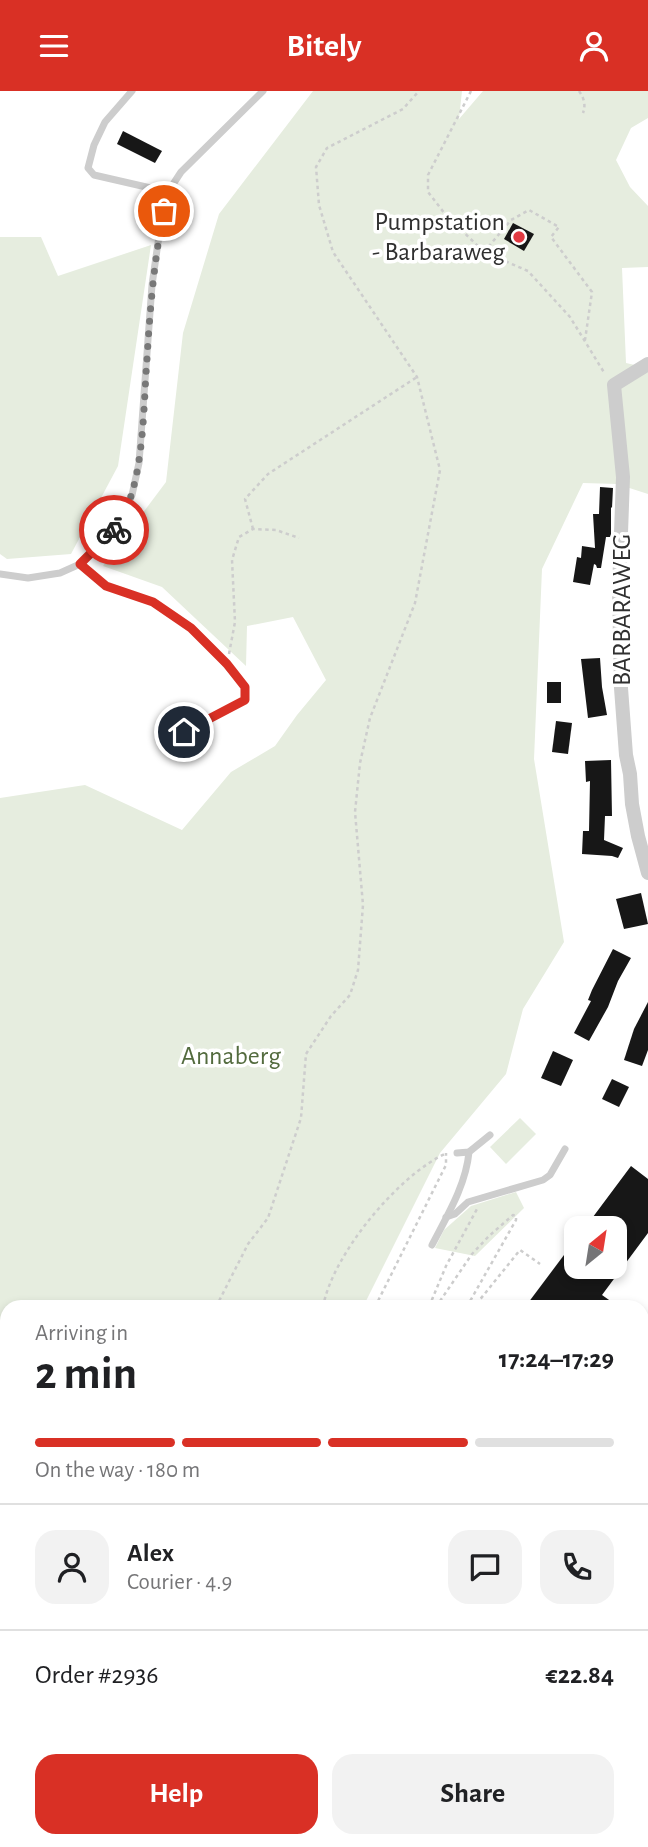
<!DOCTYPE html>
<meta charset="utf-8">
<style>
:root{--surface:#fff;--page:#f2f2f2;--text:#202124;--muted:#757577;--line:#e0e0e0;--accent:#d93025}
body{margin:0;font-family:"Alegreya Sans",sans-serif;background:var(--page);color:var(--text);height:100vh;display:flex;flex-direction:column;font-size:26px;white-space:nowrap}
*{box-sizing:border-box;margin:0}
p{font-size:23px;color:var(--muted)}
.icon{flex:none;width:38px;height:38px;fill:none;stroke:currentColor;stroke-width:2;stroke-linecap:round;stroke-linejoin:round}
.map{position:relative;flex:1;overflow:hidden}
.details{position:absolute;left:0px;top:1209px;width:649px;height:548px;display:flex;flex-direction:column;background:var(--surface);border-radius:21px 21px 0 0;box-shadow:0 4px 10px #0003}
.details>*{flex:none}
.needle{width:46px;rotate:30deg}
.fabs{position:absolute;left:564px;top:1125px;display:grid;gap:14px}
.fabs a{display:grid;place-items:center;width:63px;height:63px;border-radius:14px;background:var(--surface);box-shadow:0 4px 10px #0003;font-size:35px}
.pin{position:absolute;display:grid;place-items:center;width:60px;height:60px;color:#fff;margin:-30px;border:4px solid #fff;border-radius:50%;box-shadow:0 2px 7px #0007}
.courier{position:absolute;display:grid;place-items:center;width:70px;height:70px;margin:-35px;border:5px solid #d93025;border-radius:50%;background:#fff;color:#222;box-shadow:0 2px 9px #0007}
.headline em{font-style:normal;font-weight:600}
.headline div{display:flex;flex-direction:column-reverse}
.headline{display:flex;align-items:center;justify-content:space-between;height:119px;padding:0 35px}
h1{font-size:46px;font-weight:600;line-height:52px}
.bar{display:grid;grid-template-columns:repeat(4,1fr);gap:10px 7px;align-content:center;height:84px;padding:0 35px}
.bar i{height:9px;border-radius:5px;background:var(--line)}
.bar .selected{background:var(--accent)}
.bar p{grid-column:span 4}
.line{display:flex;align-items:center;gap:18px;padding:0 35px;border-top:2px solid var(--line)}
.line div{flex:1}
.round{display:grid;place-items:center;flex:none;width:74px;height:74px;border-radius:21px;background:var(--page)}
.primary-button{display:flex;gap:14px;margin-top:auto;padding:14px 35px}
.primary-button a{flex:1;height:80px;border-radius:21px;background:var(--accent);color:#fff;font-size:28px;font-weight:600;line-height:80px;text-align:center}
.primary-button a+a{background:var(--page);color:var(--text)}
header{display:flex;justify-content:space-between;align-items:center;height:91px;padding:0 35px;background:var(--accent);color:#fff;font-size:32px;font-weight:600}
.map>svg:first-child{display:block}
</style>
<header><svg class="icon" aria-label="menu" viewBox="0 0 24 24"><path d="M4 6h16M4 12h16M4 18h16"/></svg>Bitely<svg class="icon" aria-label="person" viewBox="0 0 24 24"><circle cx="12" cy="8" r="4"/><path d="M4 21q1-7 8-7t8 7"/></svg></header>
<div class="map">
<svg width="648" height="1756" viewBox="0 0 648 1756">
<rect width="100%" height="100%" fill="#fff"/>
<!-- green -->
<g fill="#e6eddf">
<path d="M313,0H462L459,28L483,0H648V27L631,37L616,69L630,96L648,115V176L622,177L626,272L648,277V403L617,393L583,392L542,478L534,668L564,851L523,918L506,983L440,1062L363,1216H7V1583L0,1589V707L85,694L182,739L231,681L275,655L297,624L326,589L293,526L247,535L246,575L162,496L103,475L166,391L183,242L219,123Z"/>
<path d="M0,146H41L58,185L151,154L118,375L71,463L7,468L0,463Z"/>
<path d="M520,1027L536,1043L506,1073L490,1056Z"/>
<path d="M516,1101L524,1117L475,1165L435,1157L444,1139L471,1115Z"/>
</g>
<!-- building -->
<g fill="#171717">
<path d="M123,40L162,60L155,72L117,53Z"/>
<path d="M513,132L534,143L524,160L504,148Z"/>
<path d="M600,396L613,397L612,417L611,416V446H606L601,477H597L596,474L594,473L590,494L573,491L577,466L581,467L582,455L595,457L593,423H599Z"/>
<path d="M600,567L602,596L607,624L588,627L581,568Z"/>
<rect x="547" y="591" width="14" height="21"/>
<path d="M556,630L572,632L568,663L552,661Z"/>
<path d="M611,669L612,725H605L604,749L623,757L618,767L612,765L582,763L583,740H589L590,690L586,691L585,670Z"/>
<path d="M641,802L648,833L624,838L616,808Z"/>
<path d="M613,858L631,867L618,890L608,916L589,950L574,942L591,910L588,909L592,899Z"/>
<path d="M648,911V959L642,975L624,969L634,938Z"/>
<path d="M553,960L573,969L561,995L541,987Z"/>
<path d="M612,988L629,996L619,1016L602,1008Z"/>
<path d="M631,1075L648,1088V1142L602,1204L619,1216H525L576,1148V1176H614V1138H584Z"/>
</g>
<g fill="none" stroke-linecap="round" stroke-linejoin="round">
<!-- path -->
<g stroke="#cdcdcd" stroke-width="2.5" stroke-dasharray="3.5 3.5" stroke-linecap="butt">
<path d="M471,0L428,84V101L445,123L484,161L528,180L570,226L605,283"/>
<path d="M579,0C584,7 586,14 583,22"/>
<path d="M484,161L511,129L529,119L559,136L551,146L592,201L585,249"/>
<path d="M253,438L245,408L268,383L417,286"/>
<path d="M229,563L235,531L232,469L239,446L253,438L276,439L299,447"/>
<path d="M216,1216L248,1153L268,1127L301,1027L306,963L331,925L350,904L358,879L363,814L355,721L360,672L370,627L415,512L440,379L417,286L333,161L319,114L316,76L327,57L403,18L419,0"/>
<path d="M323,1216C332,1164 399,1083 447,1062"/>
<path d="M375,1216L446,1074V1062"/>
<path d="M432,1216L431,1211L446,1175L477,1118"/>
<path d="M436,1216L472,1163L489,1145L513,1124L516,1125V1129L469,1212L474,1214L478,1211L520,1159L540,1173"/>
<path d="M0,1324L7,1319"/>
<path d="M0,1330H7"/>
<path d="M642,1482L645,1483L648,1487"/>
<path d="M642,1492L648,1491"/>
<path d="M0,1510H7"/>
</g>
<!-- lane -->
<g stroke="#cdcdcd" stroke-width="7">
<path d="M132,0L105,31L94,54L88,77L94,84L168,101"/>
<path d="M80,473L106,495L153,511L191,537L211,556L245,596V609L184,641"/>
<path d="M0,483L28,487L60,482L80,473L117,436L132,404L139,372L152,194L160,138L168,101L181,81L263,0"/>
<path d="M457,1062L469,1061L490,1044"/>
<path d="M446,1126L455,1123L468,1111L543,1089L550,1084L565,1058"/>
<path d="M432,1154C447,1125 466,1094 469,1061"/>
<path d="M517,1750V1756"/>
<path d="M572,1756L573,1750"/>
</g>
<!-- street -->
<g stroke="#cdcdcd" stroke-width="14">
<path d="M648,273L614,294L623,386L619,498L621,597L626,664L630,683L632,713L638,745L648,782"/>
<path d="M642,1548H648"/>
<path d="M0,1615L7,1609"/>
<path d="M11,1750L73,1753L288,1751"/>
<path d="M301,1750V1756"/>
</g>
<!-- rail casing -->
<g stroke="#858585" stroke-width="6">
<path id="rail" d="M641,1756L648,1749"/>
</g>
<!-- rail -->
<use href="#rail" stroke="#fff" stroke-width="3.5" stroke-dasharray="10" stroke-linecap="butt"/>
</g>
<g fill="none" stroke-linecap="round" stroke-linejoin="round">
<!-- done -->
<path stroke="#787878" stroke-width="7" stroke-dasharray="0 12.6" d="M114,439C145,400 143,317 147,268C150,218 154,169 164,120"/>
<!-- route -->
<path stroke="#d93025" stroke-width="9" d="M114,439L80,473L106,495L153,511L191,537L227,573L245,596V609L184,641"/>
</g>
<!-- markers -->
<circle fill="#e13942" stroke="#fff" stroke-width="2.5" cx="519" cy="146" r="7"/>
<g text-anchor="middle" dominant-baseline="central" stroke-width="7" stroke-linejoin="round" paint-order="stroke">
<!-- poi labels -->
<g font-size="26" fill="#303030" stroke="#fff" text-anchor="end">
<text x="505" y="131">Pumpstation<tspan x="505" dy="30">- Barbaraweg</tspan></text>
</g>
<!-- street labels -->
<g font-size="26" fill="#303030" stroke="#fff">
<text transform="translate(622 519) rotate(-90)">BARBARAWEG</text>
</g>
<!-- park labels -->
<g font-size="26" fill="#536b3e" stroke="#fff">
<text x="231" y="965">Annaberg</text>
</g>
</g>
</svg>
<div class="fabs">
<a><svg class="needle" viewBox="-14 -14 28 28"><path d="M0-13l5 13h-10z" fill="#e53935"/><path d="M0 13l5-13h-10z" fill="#757577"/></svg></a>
</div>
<div class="pin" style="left:164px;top:120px;background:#ea580c"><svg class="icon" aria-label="bag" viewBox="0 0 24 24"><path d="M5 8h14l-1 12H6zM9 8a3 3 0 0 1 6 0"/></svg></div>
<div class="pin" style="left:184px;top:641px;background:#1f2937"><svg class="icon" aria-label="home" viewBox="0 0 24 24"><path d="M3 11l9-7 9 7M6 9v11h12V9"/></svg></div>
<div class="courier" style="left:114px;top:439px"><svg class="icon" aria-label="bike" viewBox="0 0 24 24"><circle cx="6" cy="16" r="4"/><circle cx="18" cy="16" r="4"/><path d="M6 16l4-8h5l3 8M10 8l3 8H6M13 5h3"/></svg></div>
<section class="details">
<div class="headline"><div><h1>2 min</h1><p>Arriving in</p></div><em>17:24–17:29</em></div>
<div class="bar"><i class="selected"></i><i class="selected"></i><i class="selected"></i><i></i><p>On the way · 180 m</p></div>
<div class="line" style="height:126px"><a class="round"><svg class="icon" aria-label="person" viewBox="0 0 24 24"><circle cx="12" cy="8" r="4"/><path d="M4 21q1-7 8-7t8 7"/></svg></a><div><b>Alex</b><p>Courier · 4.9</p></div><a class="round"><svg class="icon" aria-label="chat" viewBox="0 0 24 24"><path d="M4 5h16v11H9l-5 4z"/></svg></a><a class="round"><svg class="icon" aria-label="phone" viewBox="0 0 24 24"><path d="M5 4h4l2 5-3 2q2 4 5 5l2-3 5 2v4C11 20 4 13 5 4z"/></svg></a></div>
<div class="line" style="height:91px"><div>Order #2936</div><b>€22.84</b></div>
<div class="primary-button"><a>Help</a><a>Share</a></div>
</section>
</div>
